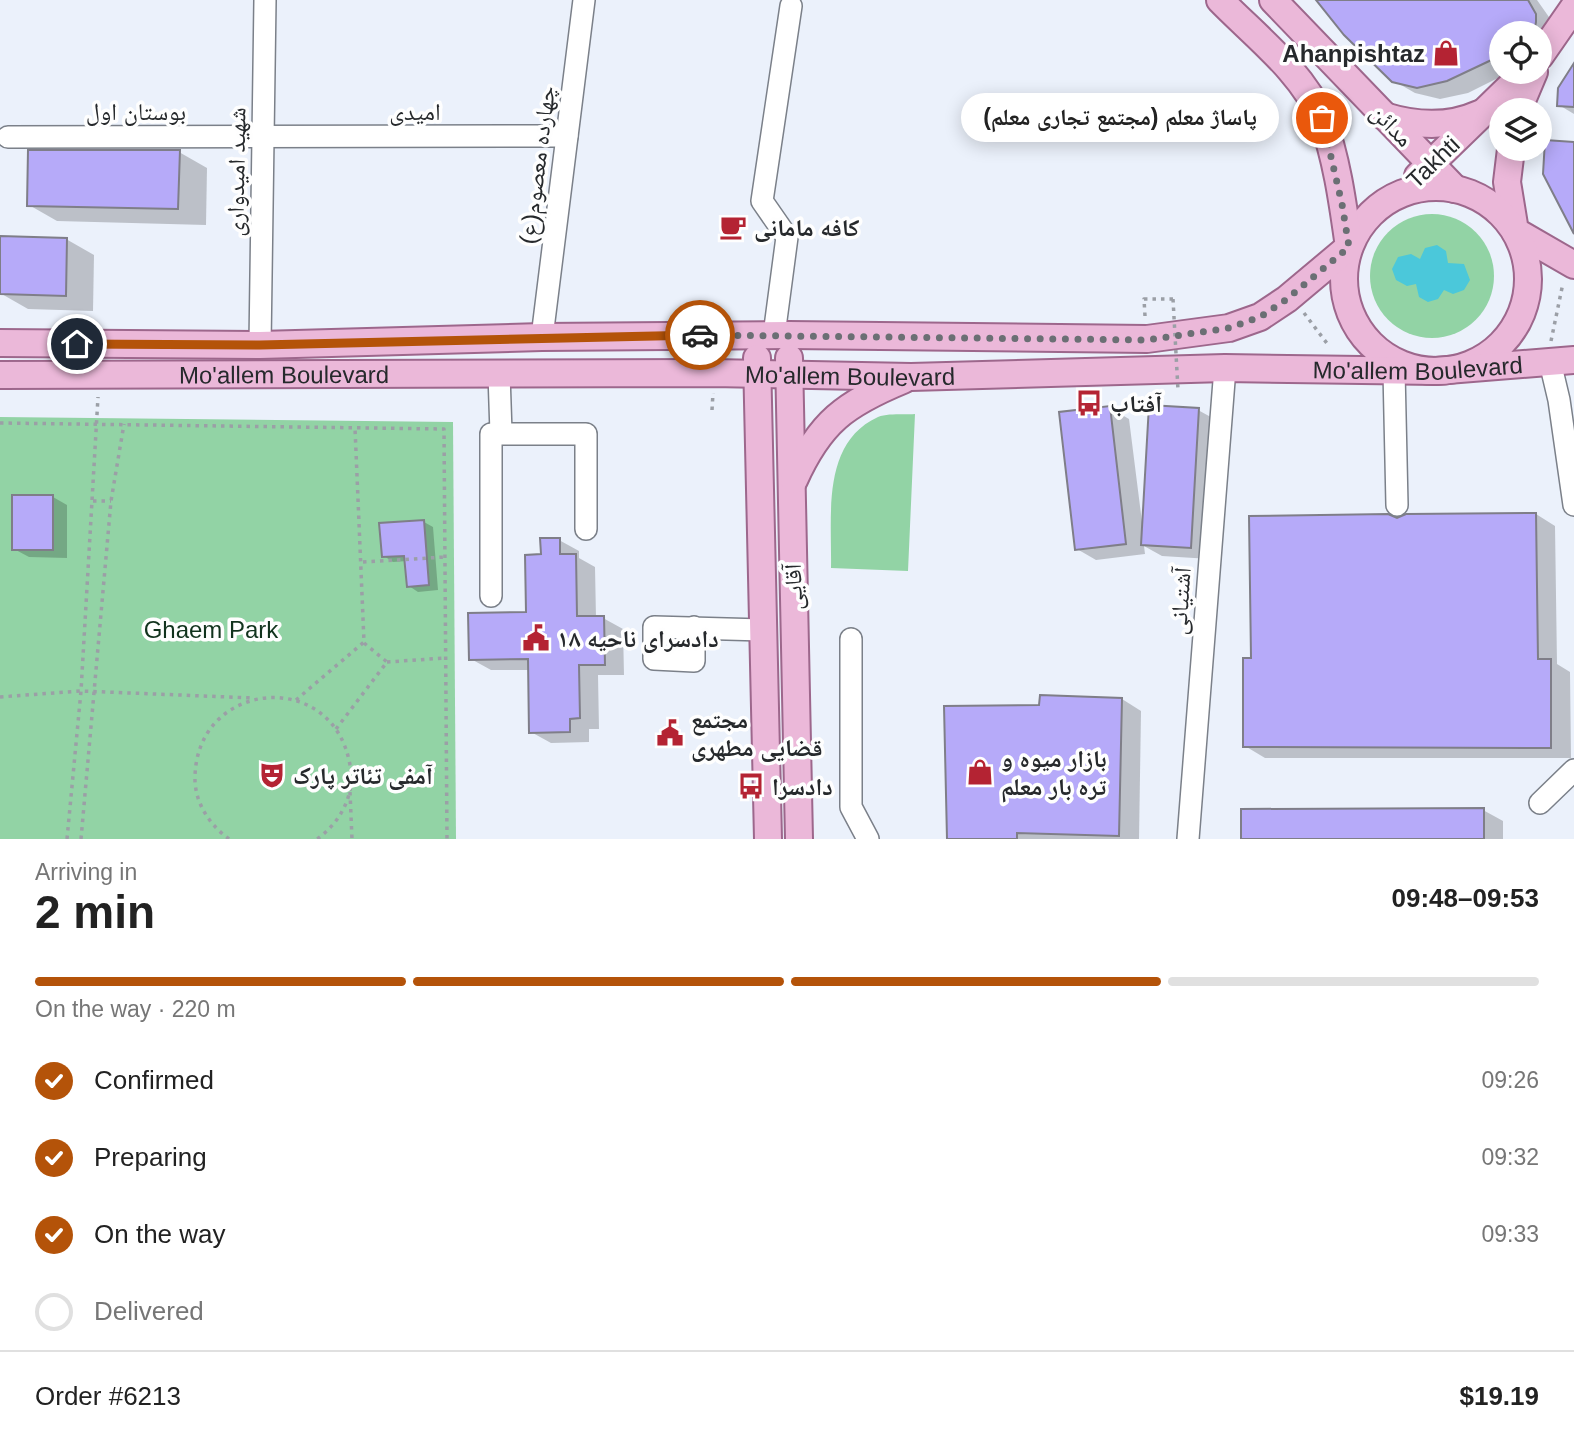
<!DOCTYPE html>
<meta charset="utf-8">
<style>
:root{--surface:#fff;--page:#f2f2f2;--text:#222;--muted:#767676;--line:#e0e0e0;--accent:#b45309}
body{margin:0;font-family:Helvetica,"Noto Naskh Arabic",sans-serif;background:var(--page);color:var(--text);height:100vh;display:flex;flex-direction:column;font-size:26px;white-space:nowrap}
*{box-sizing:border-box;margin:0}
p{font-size:23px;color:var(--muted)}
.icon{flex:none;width:38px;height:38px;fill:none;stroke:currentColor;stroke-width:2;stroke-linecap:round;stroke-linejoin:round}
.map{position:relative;height:839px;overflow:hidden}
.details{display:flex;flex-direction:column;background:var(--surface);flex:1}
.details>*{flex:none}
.buttons{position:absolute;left:1489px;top:21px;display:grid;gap:14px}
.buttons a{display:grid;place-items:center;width:63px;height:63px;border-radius:50%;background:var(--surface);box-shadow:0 4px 18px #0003;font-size:35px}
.pin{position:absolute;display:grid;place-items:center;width:60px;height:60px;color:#fff;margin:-30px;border:4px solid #fff;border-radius:50%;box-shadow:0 2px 7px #0007}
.courier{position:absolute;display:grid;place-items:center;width:70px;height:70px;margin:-35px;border:5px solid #b45309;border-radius:50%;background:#fff;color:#222;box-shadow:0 2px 9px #0007}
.bubble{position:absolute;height:49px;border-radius:24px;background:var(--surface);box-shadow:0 4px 18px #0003;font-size:23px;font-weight:700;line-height:49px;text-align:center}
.head em{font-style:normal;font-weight:700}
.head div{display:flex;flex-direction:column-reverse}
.head{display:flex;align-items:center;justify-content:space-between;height:119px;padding:0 35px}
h1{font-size:46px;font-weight:700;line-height:52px}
.bar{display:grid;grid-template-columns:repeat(4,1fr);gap:10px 7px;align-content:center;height:84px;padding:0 35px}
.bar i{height:9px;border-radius:5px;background:var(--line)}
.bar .on{background:var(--accent)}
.bar p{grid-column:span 4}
.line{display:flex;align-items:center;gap:18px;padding:0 35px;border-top:2px solid var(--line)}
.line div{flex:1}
ol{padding:0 35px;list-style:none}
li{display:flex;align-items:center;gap:21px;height:77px}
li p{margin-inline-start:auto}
li .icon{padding:7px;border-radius:50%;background:var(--accent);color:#fff;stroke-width:4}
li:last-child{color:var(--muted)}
li i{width:38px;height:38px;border:4px solid var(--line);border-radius:50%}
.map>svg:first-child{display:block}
</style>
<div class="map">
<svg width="1574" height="839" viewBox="0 0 1574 839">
<rect width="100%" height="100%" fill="#ebf1fb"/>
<!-- green -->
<g fill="#92d3a5">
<circle cx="1432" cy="276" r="62"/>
<path d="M915,414L908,571L831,568C832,516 821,443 878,417C888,413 904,415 915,414Z"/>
<path d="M0,417L453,422L456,839H0Z"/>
</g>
<!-- water -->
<path fill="#4bc8da" d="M1437,245L1446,251L1448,263L1464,264L1470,280L1464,290L1453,294L1444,290L1438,299L1428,302L1419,297L1416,284L1407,286L1396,280L1392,269L1398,257L1411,254L1420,259L1425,248Z"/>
<!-- shadow -->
<g fill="#0003">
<path d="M1318,0H1537L1556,27L1540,33H1502V72H1510L1468,93L1440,99L1415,93L1394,81Z"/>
<path d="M1574,66V114L1559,105Z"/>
<path d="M179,152L207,168L206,225L57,221L29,205Z"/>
<path d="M66,239L94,255L93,311L28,309L0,293Z"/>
<path d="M1110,408L1129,419L1142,522L1198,410L1218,421L1210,559L1162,556L1144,546L1145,554L1096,560L1077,549Z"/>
<path d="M53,497L67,505V558L29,557L14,549Z"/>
<path d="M1536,514L1555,526L1557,664L1570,672L1571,758H1265L1245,746L1253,660L1397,520Z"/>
<path d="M424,522L433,527L438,590L418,592L409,586L407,561L393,562L384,556Z"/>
<path d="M559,540L579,551V558L595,567L596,618H603L623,629L624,675H598L599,729H589V742L551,743L531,732L530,670H491L471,659L528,614L543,556Z"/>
<path d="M1122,699L1141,711L1139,839H949L1041,707Z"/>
<path d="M1483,810L1503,821V839H1243Z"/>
</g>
<!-- building -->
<g fill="#b6aaf9" stroke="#7f7e88" stroke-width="2">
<path d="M1316,0H1528L1536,14V22L1534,33H1502V55L1447,81L1417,88L1392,82L1344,35Z"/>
<path d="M1574,63V107L1557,106L1558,88Z"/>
<path d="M1545,140L1574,142V234L1543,174Z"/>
<path d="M28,150H180L178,209L27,206Z"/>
<path d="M0,236L67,238L66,296L0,294Z"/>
<path d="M1149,405L1199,408L1191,548L1141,545Z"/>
<path d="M1110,406L1126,544L1075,550L1059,412Z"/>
<rect x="12" y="495" width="41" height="55"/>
<path d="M1536,513L1538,659H1551V748L1243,747V658H1251L1249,516L1388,514L1397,518L1406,514Z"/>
<path d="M424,520L429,585L407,587L404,556L382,557L379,523Z"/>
<path d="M540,538H560V554H576L577,616H604L605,665H579L580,718L570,719V732L529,733L528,659L469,660L468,613L526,612L525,555L541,554Z"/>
<path d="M1040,695L1122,698L1119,836L1017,833V839H947L944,706L1039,705Z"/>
<path d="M1484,808V839H1241V809Z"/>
</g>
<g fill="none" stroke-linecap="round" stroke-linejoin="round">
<!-- minor casing -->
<g stroke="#7b8089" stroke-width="24">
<g id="minor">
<path d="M8,137L567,136"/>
<path d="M774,335L787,237L762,201L791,6"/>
<path d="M542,337L584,0"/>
<path d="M260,345L265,0"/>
<path d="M1550,362L1559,400L1574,505"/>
<path d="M1394,371L1397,505"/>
<path d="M499,374L501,433"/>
<path d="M491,596V434H586V529"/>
<path d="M694,627V661L654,659V627L763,630"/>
<path d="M851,639V807L868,839"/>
<path d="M1540,803L1574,770"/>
<path d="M1188,839L1225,368"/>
</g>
</g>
<!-- major casing -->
<g stroke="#9d678c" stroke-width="30">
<g id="major">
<path d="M1273,0L1455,189"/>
<path d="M1540,56L1574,7"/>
<path d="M1518,110L1534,72"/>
<path d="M1384,116C1416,126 1448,128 1479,114"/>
<path d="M1511,149L1507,182L1515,231L1574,265"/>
<path d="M1418,176L1525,72"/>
<circle cx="1436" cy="279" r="92"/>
<path d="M0,343L260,345L542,337L789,335L1147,339L1229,328L1260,317L1287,299L1349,247C1343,205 1337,159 1322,119C1303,72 1254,35 1220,0"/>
<path d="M757,358L768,839"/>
<path d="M789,358L799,839"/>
<path id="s1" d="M0,375L713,373L911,377L1225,368L1435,371L1574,360"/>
<path d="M794,480C820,422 845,404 903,380"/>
</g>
</g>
<!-- path -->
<g stroke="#9b9fa6" stroke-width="3.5" stroke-dasharray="3.5 5" stroke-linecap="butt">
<path d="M1304,313L1329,346"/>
<path d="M1145,316L1144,299H1173"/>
<path d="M1551,341L1563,283"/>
<path d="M1159,403V391"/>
<path d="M712,410L713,393"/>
<path d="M0,423L444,429L447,839"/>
<path d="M93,501H111"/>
<path d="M363,562L445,557"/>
<path d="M387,662L445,658"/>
<path d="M0,697L81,691L253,698"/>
<path d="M296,700L364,642L355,428"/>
<path d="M336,729L387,662L364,643"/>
<path d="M350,792L352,839"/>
<path d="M67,839L81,691L98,397"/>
<path d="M81,839L111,501L124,424"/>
<path d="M229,839C211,826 196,805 195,781C193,680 333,666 350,765C356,794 340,823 317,839"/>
</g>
<!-- minor -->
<use href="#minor" stroke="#fff" stroke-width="21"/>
<!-- major -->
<use href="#major" stroke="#ebb8d9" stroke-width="26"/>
<!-- path-bridge -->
<path stroke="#9b9fa6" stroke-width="3.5" stroke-dasharray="3.5 5" stroke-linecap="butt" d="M1173,299L1178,390"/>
</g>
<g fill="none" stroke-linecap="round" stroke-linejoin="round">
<!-- done -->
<path stroke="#6b6f74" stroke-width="7" stroke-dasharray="0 12.6" d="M700,335L1147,340L1229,328L1260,317L1287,299L1349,247L1342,204L1322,118"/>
<!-- route -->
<path stroke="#b45309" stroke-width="9" d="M77,344L260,345L700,335"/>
</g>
<!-- icons -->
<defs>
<g id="shop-bare" transform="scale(2.1)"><path d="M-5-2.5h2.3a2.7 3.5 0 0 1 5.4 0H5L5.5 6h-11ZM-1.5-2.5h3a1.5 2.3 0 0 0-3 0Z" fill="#b42333" stroke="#fefefe" stroke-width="2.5" paint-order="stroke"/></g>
<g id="cafe-bare" transform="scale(2.1)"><path d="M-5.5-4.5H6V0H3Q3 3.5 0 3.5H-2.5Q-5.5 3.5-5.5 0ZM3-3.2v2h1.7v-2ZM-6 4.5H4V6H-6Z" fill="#b42333" stroke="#fefefe" stroke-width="2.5" paint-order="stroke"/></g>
<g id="bus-bare" transform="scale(2.1)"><path d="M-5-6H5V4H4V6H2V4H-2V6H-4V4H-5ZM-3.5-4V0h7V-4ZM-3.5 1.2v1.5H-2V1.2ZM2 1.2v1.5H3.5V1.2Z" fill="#b42333" stroke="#fefefe" stroke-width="2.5" paint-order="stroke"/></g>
<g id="civic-bare" transform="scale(2.1)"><path d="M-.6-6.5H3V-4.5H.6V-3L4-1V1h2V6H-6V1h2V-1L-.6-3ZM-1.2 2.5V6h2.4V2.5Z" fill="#b42333" stroke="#fefefe" stroke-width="2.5" paint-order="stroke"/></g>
<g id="theatre-bare" transform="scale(2.1)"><path d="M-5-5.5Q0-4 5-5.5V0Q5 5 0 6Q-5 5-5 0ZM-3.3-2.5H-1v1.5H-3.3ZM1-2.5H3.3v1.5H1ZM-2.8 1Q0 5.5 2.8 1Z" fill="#b42333" stroke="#fefefe" stroke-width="2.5" paint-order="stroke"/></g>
</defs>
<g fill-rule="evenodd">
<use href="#shop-bare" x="1446" y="53"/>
<use href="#cafe-bare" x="733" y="227"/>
<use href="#bus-bare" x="1089" y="403"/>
<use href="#civic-bare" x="536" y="638"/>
<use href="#civic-bare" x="670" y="733"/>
<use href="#shop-bare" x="980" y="772"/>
<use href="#theatre-bare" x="272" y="775"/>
<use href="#bus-bare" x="751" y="786"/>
</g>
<g text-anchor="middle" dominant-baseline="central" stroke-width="7" stroke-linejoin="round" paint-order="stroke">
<!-- poi labels -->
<g font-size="24" font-weight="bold" fill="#26292c" stroke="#fefefe" text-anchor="start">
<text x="1425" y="53" text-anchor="end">Ahanpishtaz</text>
<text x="754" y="227">کافه مامانی</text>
<text x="1110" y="403">آفتاب</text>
<text x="557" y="638">دادسرای ناحیه ۱۸</text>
<text x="691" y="719">مجتمع<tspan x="691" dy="28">قضایی مطهری</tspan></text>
<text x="1001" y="758">بازار میوه و<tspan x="1001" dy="28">تره بار معلم</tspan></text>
<text x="293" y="775">آمفی تئاتر پارک</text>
<text x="772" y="786">دادسرا</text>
</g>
<!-- street labels -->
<g font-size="24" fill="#26292c" stroke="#fefefe">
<text x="136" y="111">بوستان اول</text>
<text x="415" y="111">امیدی</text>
<text transform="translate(1392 125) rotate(46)">مدائن</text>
<text transform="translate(1433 162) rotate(-44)">Takhti</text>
<text transform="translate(537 165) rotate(-83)">چهارده معصوم(ع)</text>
<text transform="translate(236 172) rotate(-89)">شهيد امیدواری</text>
<text stroke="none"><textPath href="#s1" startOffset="1418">Mo'allem Boulevard</textPath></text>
<text stroke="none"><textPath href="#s1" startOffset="284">Mo'allem Boulevard</textPath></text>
<text stroke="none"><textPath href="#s1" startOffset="850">Mo'allem Boulevard</textPath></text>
<text transform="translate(793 587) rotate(-92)">آقایی</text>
<text transform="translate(1180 601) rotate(-86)">آشتیانی</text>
</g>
<!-- park labels -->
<g font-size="24" fill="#11331d" stroke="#fefefe">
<text x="211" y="629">Ghaem Park</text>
</g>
</g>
</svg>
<div class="buttons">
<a><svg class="icon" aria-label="locate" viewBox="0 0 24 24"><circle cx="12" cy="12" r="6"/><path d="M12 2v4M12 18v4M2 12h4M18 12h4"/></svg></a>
<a><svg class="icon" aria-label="layers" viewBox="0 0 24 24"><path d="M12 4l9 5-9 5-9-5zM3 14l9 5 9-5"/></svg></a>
</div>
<div class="pin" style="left:1322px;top:118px;background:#ea580c"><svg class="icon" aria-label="bag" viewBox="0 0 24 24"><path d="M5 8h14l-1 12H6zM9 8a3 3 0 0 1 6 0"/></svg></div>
<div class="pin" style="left:77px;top:344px;background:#1f2937"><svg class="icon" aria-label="home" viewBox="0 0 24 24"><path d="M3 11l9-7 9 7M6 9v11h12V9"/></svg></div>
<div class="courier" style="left:700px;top:335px"><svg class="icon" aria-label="car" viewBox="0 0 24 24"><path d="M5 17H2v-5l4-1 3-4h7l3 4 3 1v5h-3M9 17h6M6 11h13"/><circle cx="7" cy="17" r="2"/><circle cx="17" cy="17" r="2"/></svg></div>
<div class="bubble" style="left:961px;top:93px;width:318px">پاساژ معلم (مجتمع تجاری معلم)</div>
</div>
<section class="details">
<div class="head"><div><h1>2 min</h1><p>Arriving in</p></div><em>09:48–09:53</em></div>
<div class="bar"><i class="on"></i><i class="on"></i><i class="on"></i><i></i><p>On the way · 220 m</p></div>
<ol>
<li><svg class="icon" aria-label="check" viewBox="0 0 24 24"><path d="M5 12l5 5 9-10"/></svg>Confirmed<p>09:26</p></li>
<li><svg class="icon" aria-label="check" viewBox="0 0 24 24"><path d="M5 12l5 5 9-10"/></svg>Preparing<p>09:32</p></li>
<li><svg class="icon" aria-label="check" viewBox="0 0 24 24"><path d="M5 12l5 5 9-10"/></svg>On the way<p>09:33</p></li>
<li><i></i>Delivered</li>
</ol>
<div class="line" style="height:91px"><div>Order #6213</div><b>$19.19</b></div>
</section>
